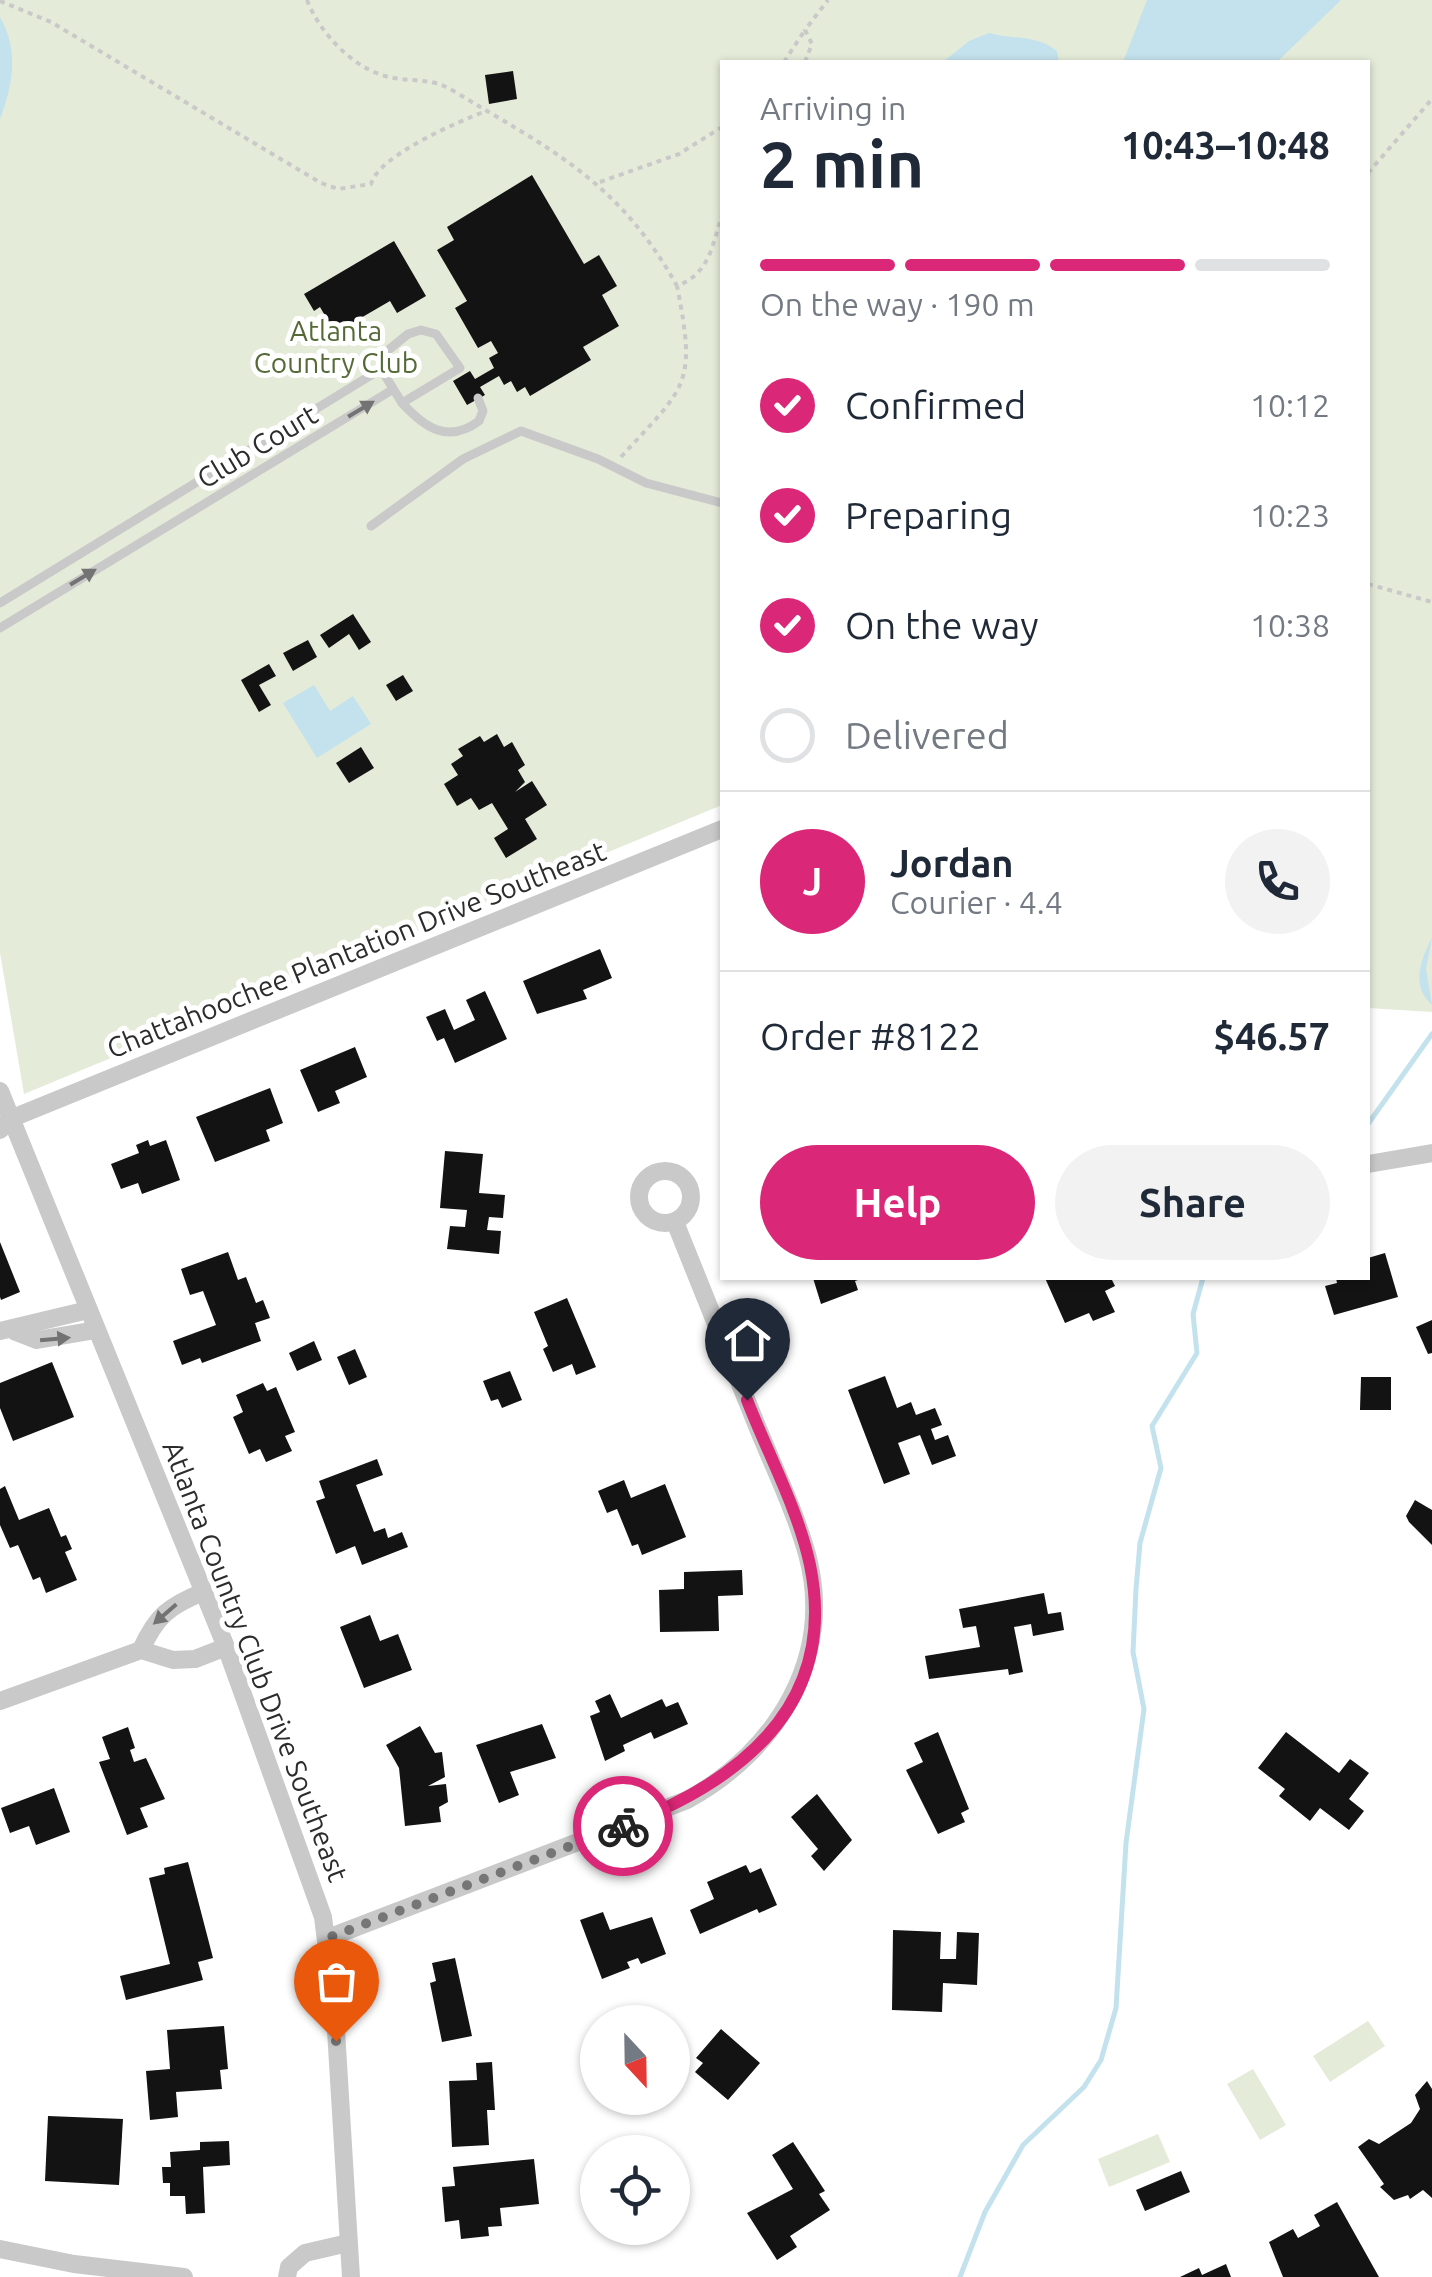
<!DOCTYPE html>
<meta charset="utf-8">
<style>
:root{--surface:#fff;--page:#f2f2f3;--text:#1f2937;--muted:#747a83;--line:#e0e1e3;--accent:#db2777}
body{margin:0;font-family:Ubuntu,sans-serif;background:var(--page);color:var(--text);height:100vh;display:flex;flex-direction:column;font-size:38px;white-space:nowrap}
*{box-sizing:border-box;margin:0}
p{font-size:32px;color:var(--muted)}
.icon{flex:none;width:55px;height:55px;fill:none;stroke:currentColor;stroke-width:2;stroke-linecap:round;stroke-linejoin:round}
.map{position:relative;flex:1;overflow:hidden}
.drawer{position:absolute;left:720px;top:60px;width:650px;height:1220px;display:flex;flex-direction:column;background:var(--surface);border-radius:0px;box-shadow:0 2px 8px #0004}
.drawer>*{flex:none}
.needle{width:65px;rotate:158deg}
.fabs{position:absolute;left:580px;top:2005px;display:grid;gap:20px}
.fabs a{display:grid;place-items:center;width:110px;height:110px;border-radius:50%;background:var(--surface);box-shadow:0 2px 8px #0004;font-size:50px}
.pin{position:absolute;display:grid;place-items:center;width:85px;height:85px;color:#fff;margin:-102px -42px;border-radius:50% 50% 50% 0;rotate:-45deg;box-shadow:0 0 10px #0007}
.pin .icon{rotate:45deg}
.courier{position:absolute;display:grid;place-items:center;width:100px;height:100px;margin:-50px;border:8px solid #db2777;border-radius:50%;background:#fff;color:#222;box-shadow:0 2px 12px #0007}
.summary em{font-style:normal;font-weight:700}
.summary div{display:flex;flex-direction:column-reverse}
.summary{display:flex;align-items:center;justify-content:space-between;height:170px;padding:0 40px}
h1{font-size:65px;font-weight:700;line-height:75px}
.bar{display:grid;grid-template-columns:repeat(4,1fr);gap:15px 10px;align-content:center;height:120px;padding:0 40px}
.bar i{height:12px;border-radius:8px;background:var(--line)}
.bar .current{background:var(--accent)}
.bar p{grid-column:span 4}
.line{display:flex;align-items:center;gap:25px;padding:0 40px;border-top:2px solid var(--line)}
.line div{flex:1}
.round{display:grid;place-items:center;flex:none;width:105px;height:105px;border-radius:52px;background:var(--page)}
ol{padding:0 40px;list-style:none}
li{display:flex;align-items:center;gap:30px;height:110px}
li p{margin-inline-start:auto}
li .icon{padding:10px;border-radius:50%;background:var(--accent);color:#fff;stroke-width:4}
li:last-child{color:var(--muted)}
li i{width:55px;height:55px;border:5px solid var(--line);border-radius:50%}
.button{display:flex;gap:20px;margin-top:auto;padding:20px 40px}
.button a{flex:1;height:115px;border-radius:60px;background:var(--accent);color:#fff;font-size:40px;font-weight:700;line-height:115px;text-align:center}
.button a+a{background:var(--page);color:var(--text)}
.map>svg:first-child{display:block}
</style>
<div class="map">
<svg width="1432" height="2277" viewBox="0 0 1432 2277">
<rect width="100%" height="100%" fill="#fff"/>
<!-- green -->
<g fill="#e5ebd9">
<path d="M0,0H1432V1012L1368,1008V62H722V805L24,1094L0,953Z"/>
<path d="M1368,2021L1385,2046L1330,2082L1313,2056Z"/>
<path d="M1253,2069L1286,2125L1260,2140L1227,2084Z"/>
<path d="M1158,2134L1170,2162L1109,2187L1098,2159Z"/>
</g>
<!-- water -->
<g fill="#c3e2ed">
<path d="M1147,0H1341L1277,62H1123Z"/>
<path d="M0,17C19,50 13,85 0,119Z"/>
<path d="M989,33C1014,40 1036,34 1057,51L1059,62H943L969,41Z"/>
<path d="M314,685L330,711L353,696L371,724L317,758L283,703Z"/>
<path d="M1432,938L1426,969L1432,1005C1411,986 1420,961 1432,938Z"/>
</g>
<g fill="none" stroke-linecap="round" stroke-linejoin="round">
<!-- stream -->
<g stroke="#c3e2ed" stroke-width="5">
<path d="M1368,1124L1432,1034"/>
<path d="M960,2277L985,2212L1023,2145L1084,2087L1101,2060L1116,2008L1126,1843L1144,1709L1133,1652L1136,1589L1140,1543L1161,1468L1152,1426L1197,1353L1193,1314L1203,1278"/>
</g>
</g>
<!-- building -->
<g fill="#131313">
<path d="M513,71L517,99L489,104L485,75Z"/>
<path d="M532,175L584,264L599,255L617,286L602,295L619,326L583,347L591,360L530,396L525,387L517,392L511,381L504,385L499,376L480,387L485,395L467,405L453,381L470,371L475,379L494,368L489,358L498,353L491,341L478,348L455,308L467,301L437,250L454,240L447,227Z"/>
<path d="M394,241L426,296L397,313L390,301L335,333L320,307L314,311L304,294Z"/>
<path d="M353,614L371,642L359,650L349,634L329,648L320,635Z"/>
<path d="M308,640L317,657L293,671L283,653Z"/>
<path d="M269,664L276,676L259,685L271,705L259,712L241,680Z"/>
<path d="M403,675L413,691L396,701L386,685Z"/>
<path d="M497,734L504,747L512,742L525,765L518,770L525,782L515,792L532,781L547,805L525,819L537,839L506,858L494,838L508,829L492,803L479,810L471,798L457,806L444,784L458,775L451,764L463,756L458,749L480,736L484,742Z"/>
<path d="M361,747L374,768L349,783L336,763Z"/>
<path d="M600,949L612,978L583,990L587,999L537,1014L523,981Z"/>
<path d="M485,991L507,1039L455,1063L444,1038L437,1041L426,1017L445,1009L454,1030L475,1020L466,1000Z"/>
<path d="M355,1047L367,1077L335,1091L340,1103L318,1112L300,1070Z"/>
<path d="M270,1088L283,1123L266,1130L270,1141L215,1162L196,1117Z"/>
<path d="M148,1140L150,1146L166,1140L180,1180L142,1194L138,1183L121,1189L111,1164L139,1153L136,1145Z"/>
<path d="M445,1151L483,1154L479,1193L505,1195L503,1218L489,1217L487,1230L501,1231L499,1254L447,1249L450,1226L465,1227L467,1210L440,1208Z"/>
<path d="M0,1242L20,1292L1,1300L0,1297Z"/>
<path d="M228,1252L238,1280L246,1277L256,1303L263,1300L270,1318L255,1323L261,1341L202,1363L200,1358L182,1365L173,1341L216,1325L203,1291L190,1295L181,1269Z"/>
<path d="M1385,1253L1398,1297L1334,1315L1325,1286L1337,1283L1336,1278H1368V1258Z"/>
<path d="M813,1278H864L855,1281L858,1290L821,1304Z"/>
<path d="M1045,1278H1111L1115,1286L1105,1291L1115,1312L1093,1321L1089,1313L1065,1323Z"/>
<path d="M567,1298L596,1367L576,1375L572,1364L553,1372L543,1349L548,1346L534,1312Z"/>
<path d="M1432,1320V1353L1428,1354L1416,1327Z"/>
<path d="M314,1341L322,1360L297,1371L289,1353Z"/>
<path d="M355,1349L367,1377L349,1385L337,1357Z"/>
<path d="M52,1362L74,1417L13,1441L0,1408V1383Z"/>
<path d="M510,1371L522,1400L502,1408L498,1399L491,1401L483,1381Z"/>
<path d="M885,1376L897,1408L911,1402L916,1415L935,1408L942,1425L931,1429L935,1440L948,1435L956,1456L932,1465L920,1435L898,1443L910,1474L884,1484L848,1390Z"/>
<path d="M1361,1377H1391V1410H1360Z"/>
<path d="M263,1383L267,1391L276,1387L295,1432L285,1436L292,1451L266,1462L260,1449L249,1454L233,1417L243,1412L236,1395Z"/>
<path d="M377,1459L383,1475L356,1485L374,1532L385,1528L388,1538L402,1532L408,1547L362,1565L355,1546L336,1554L316,1501L325,1498L319,1481Z"/>
<path d="M624,1480L631,1498L665,1484L686,1537L642,1555L638,1544L632,1546L617,1509L607,1513L598,1491Z"/>
<path d="M5,1486L19,1520L49,1508L61,1537L66,1535L72,1549L65,1552L77,1580L46,1593L40,1577L33,1580L18,1545L10,1548L0,1525V1489Z"/>
<path d="M1415,1500L1432,1510V1545L1409,1522L1406,1516Z"/>
<path d="M742,1570L743,1595L718,1596L719,1631L660,1632L659,1590L684,1589V1572Z"/>
<path d="M1044,1593L1048,1614L1061,1612L1064,1630L1033,1636L1031,1624L1014,1627L1023,1672L1009,1675L1008,1669L929,1679L925,1656L980,1647L976,1626L963,1628L959,1609Z"/>
<path d="M370,1615L380,1641L398,1634L412,1670L364,1688L340,1627Z"/>
<path d="M610,1694L621,1718L662,1699L666,1707L678,1702L688,1724L654,1739L651,1732L623,1745L625,1751L605,1761L590,1716L600,1712L595,1701Z"/>
<path d="M542,1724L556,1758L510,1772L519,1795L499,1803L476,1745Z"/>
<path d="M420,1726L435,1753L442,1752L445,1777L428,1786L446,1784L448,1802L439,1807L441,1822L405,1826L399,1768L386,1745Z"/>
<path d="M128,1727L135,1748L130,1750L134,1762L146,1758L165,1799L140,1808L148,1827L127,1835L99,1762L110,1759L102,1737Z"/>
<path d="M938,1732L969,1809L961,1813L965,1822L938,1834L906,1770L923,1762L914,1743Z"/>
<path d="M1286,1732L1339,1773L1350,1759L1369,1773L1349,1799L1364,1811L1349,1830L1320,1808L1310,1821L1279,1796L1285,1789L1258,1768Z"/>
<path d="M54,1788L70,1832L36,1845L29,1826L10,1833L1,1808Z"/>
<path d="M817,1794L852,1840L824,1871L811,1856L818,1849L791,1817Z"/>
<path d="M188,1862L213,1958L198,1962L203,1980L126,2000L120,1976L170,1964L149,1878L165,1874L164,1868Z"/>
<path d="M746,1865L750,1873L761,1868L777,1905L759,1913L757,1909L700,1934L690,1910L714,1899L707,1882Z"/>
<path d="M603,1912L610,1930L652,1917L666,1954L641,1964L638,1958L627,1962L630,1968L602,1979L580,1920Z"/>
<path d="M893,1930L941,1932L940,1959H956L957,1932L979,1933L977,1985L943,1983L942,2012L892,2010Z"/>
<path d="M455,1958L472,2036L442,2042L430,1983L436,1981L432,1963Z"/>
<path d="M224,2026L228,2069L220,2070L222,2089L176,2092L178,2117L150,2120L146,2071L170,2069L167,2030Z"/>
<path d="M721,2029L760,2063L728,2100L695,2072L703,2063L696,2058Z"/>
<path d="M492,2062L495,2110H487L489,2145L452,2147L449,2081L477,2080L476,2063Z"/>
<path d="M1427,2081L1432,2089V2198L1423,2190L1410,2199L1408,2195L1394,2200L1380,2187L1384,2184L1358,2147L1369,2139L1379,2144L1411,2123L1420,2109L1415,2095Z"/>
<path d="M48,2116L123,2119L119,2185L45,2181Z"/>
<path d="M229,2141L230,2165L203,2167L205,2213L186,2214L185,2196H170V2183H163L162,2167H171L170,2152L200,2150V2142Z"/>
<path d="M793,2142L825,2191L819,2194L830,2210L790,2236L797,2247L777,2260L747,2213L793,2189L772,2155Z"/>
<path d="M534,2159L539,2204L500,2208L502,2226L488,2227L489,2236L461,2239L459,2220L445,2222L442,2187L455,2186L453,2167Z"/>
<path d="M1181,2171L1190,2192L1145,2211L1136,2190Z"/>
<path d="M1337,2202L1379,2277H1283L1269,2242L1293,2229L1298,2238L1320,2226L1314,2215Z"/>
<path d="M1226,2264L1231,2277H1180L1199,2268L1202,2275Z"/>
</g>
<g fill="none" stroke-linecap="round" stroke-linejoin="round">
<!-- path -->
<g stroke="#c9c9c9" stroke-width="4" stroke-dasharray="5 5" stroke-linecap="butt">
<path d="M307,0C320,34 356,72 394,78C415,82 432,78 452,90C551,150 618,180 677,286C710,273 712,246 722,215"/>
<path d="M0,1L51,22L321,183L338,189L371,184C379,155 458,122 486,111"/>
<path d="M784,62L805,30"/>
<path d="M805,62L812,44L805,30L828,0"/>
<path d="M1368,173L1432,99"/>
<path d="M600,182L679,154L722,127"/>
<path d="M621,457C686,386 697,386 677,286"/>
<path d="M1368,584L1432,602"/>
</g>
<!-- service -->
<g stroke="#c9c9c9" stroke-width="9">
<path d="M421,330L436,334L460,368L402,403L381,369V356L408,334Z"/>
<path d="M402,403C425,428 448,444 479,421L483,411L478,398"/>
<path d="M371,526L463,459L521,431L598,459L646,483L722,503"/>
<path d="M0,603L381,369"/>
<path d="M0,628L392,390"/>
</g>
<!-- minor -->
<g stroke="#c9c9c9" stroke-width="18">
<path d="M0,1091L226,1647L323,1917L335,2014L351,2277"/>
<path d="M0,1130L10,1119L722,829"/>
<path d="M1368,1164L1432,1153"/>
<circle cx="665" cy="1197" r="26"/>
<path d="M0,1331L88,1310"/>
<path d="M14,1331L37,1340L96,1330"/>
<path d="M141,1650C156,1616 169,1606 203,1592"/>
<path d="M0,1701L141,1650L173,1660L195,1659L226,1647"/>
<path d="M328,1938L687,1800C777,1751 835,1657 807,1554C795,1511 774,1468 757,1426C730,1358 703,1290 675,1222"/>
<path d="M0,2249L74,2264L184,2277"/>
<path d="M287,2277L289,2267L305,2253L348,2243"/>
</g>
</g>
<!-- one-way arrows -->
<defs><path id="oneway-solid" d="M-6-.8H1V-3.2L6.5 0L1 3.2V.8H-6Z" transform="scale(2.5)"/></defs>
<g fill="#737373">
<use href="#oneway-solid" transform="translate(361 409) rotate(-31)"/>
<use href="#oneway-solid" transform="translate(83 577) rotate(-31)"/>
<use href="#oneway-solid" transform="translate(55 1339) rotate(-5)"/>
<use href="#oneway-solid" transform="translate(165 1614) rotate(139)"/>
</g>
<g fill="none" stroke-linecap="round" stroke-linejoin="round">
<!-- done -->
<path stroke="#767676" stroke-width="10" stroke-dasharray="0 18" d="M336,2041L328,1938L623,1826"/>
<!-- route -->
<path stroke="#db2777" stroke-width="12" d="M623,1826C739,1782 839,1706 810,1565C798,1509 768,1454 747,1400"/>
</g>
<g text-anchor="middle" dominant-baseline="central" stroke-width="10" stroke-linejoin="round" paint-order="stroke">
<!-- park labels -->
<g font-size="28" fill="#566a38" stroke="#fff">
<text x="336" y="330">Atlanta<tspan x="336" dy="32">Country Club</tspan></text>
</g>
<!-- street labels -->
<g font-size="28" fill="#2c2c2c" stroke="#fff">
<text transform="translate(257 446) rotate(-31)">Club Court</text>
<text transform="translate(356 949) rotate(-22)">Chattahoochee Plantation Drive Southeast</text>
<text transform="translate(256 1661) rotate(69)">Atlanta Country Club Drive Southeast</text>
</g>
</g>
</svg>
<div class="fabs">
<a><svg class="needle" viewBox="-14 -14 28 28"><path d="M0-13l5 13h-10z" fill="#e53935"/><path d="M0 13l5-13h-10z" fill="#747a83"/></svg></a>
<a><svg class="icon" aria-label="locate" viewBox="0 0 24 24"><circle cx="12" cy="12" r="6"/><path d="M12 2v4M12 18v4M2 12h4M18 12h4"/></svg></a>
</div>
<div class="pin" style="left:336px;top:2041px;background:#ea580c"><svg class="icon" aria-label="bag" viewBox="0 0 24 24"><path d="M5 8h14l-1 12H6zM9 8a3 3 0 0 1 6 0"/></svg></div>
<div class="pin" style="left:747px;top:1400px;background:#1f2937"><svg class="icon" aria-label="home" viewBox="0 0 24 24"><path d="M3 11l9-7 9 7M6 9v11h12V9"/></svg></div>
<div class="courier" style="left:623px;top:1826px"><svg class="icon" aria-label="bike" viewBox="0 0 24 24"><circle cx="6" cy="16" r="4"/><circle cx="18" cy="16" r="4"/><path d="M6 16l4-8h5l3 8M10 8l3 8H6M13 5h3"/></svg></div>
<section class="drawer">
<div class="summary"><div><h1>2 min</h1><p>Arriving in</p></div><em>10:43–10:48</em></div>
<div class="bar"><i class="current"></i><i class="current"></i><i class="current"></i><i></i><p>On the way · 190 m</p></div>
<ol>
<li><svg class="icon" aria-label="check" viewBox="0 0 24 24"><path d="M5 12l5 5 9-10"/></svg>Confirmed<p>10:12</p></li>
<li><svg class="icon" aria-label="check" viewBox="0 0 24 24"><path d="M5 12l5 5 9-10"/></svg>Preparing<p>10:23</p></li>
<li><svg class="icon" aria-label="check" viewBox="0 0 24 24"><path d="M5 12l5 5 9-10"/></svg>On the way<p>10:38</p></li>
<li><i></i>Delivered</li>
</ol>
<div class="line" style="height:180px"><b class="round" style="background:var(--accent);color:#fff">J</b><div><b>Jordan</b><p>Courier · 4.4</p></div><a class="round"><svg class="icon" aria-label="phone" viewBox="0 0 24 24"><path d="M5 4h4l2 5-3 2q2 4 5 5l2-3 5 2v4C11 20 4 13 5 4z"/></svg></a></div>
<div class="line" style="height:130px"><div>Order #8122</div><b>$46.57</b></div>
<div class="button"><a>Help</a><a>Share</a></div>
</section>
</div>
